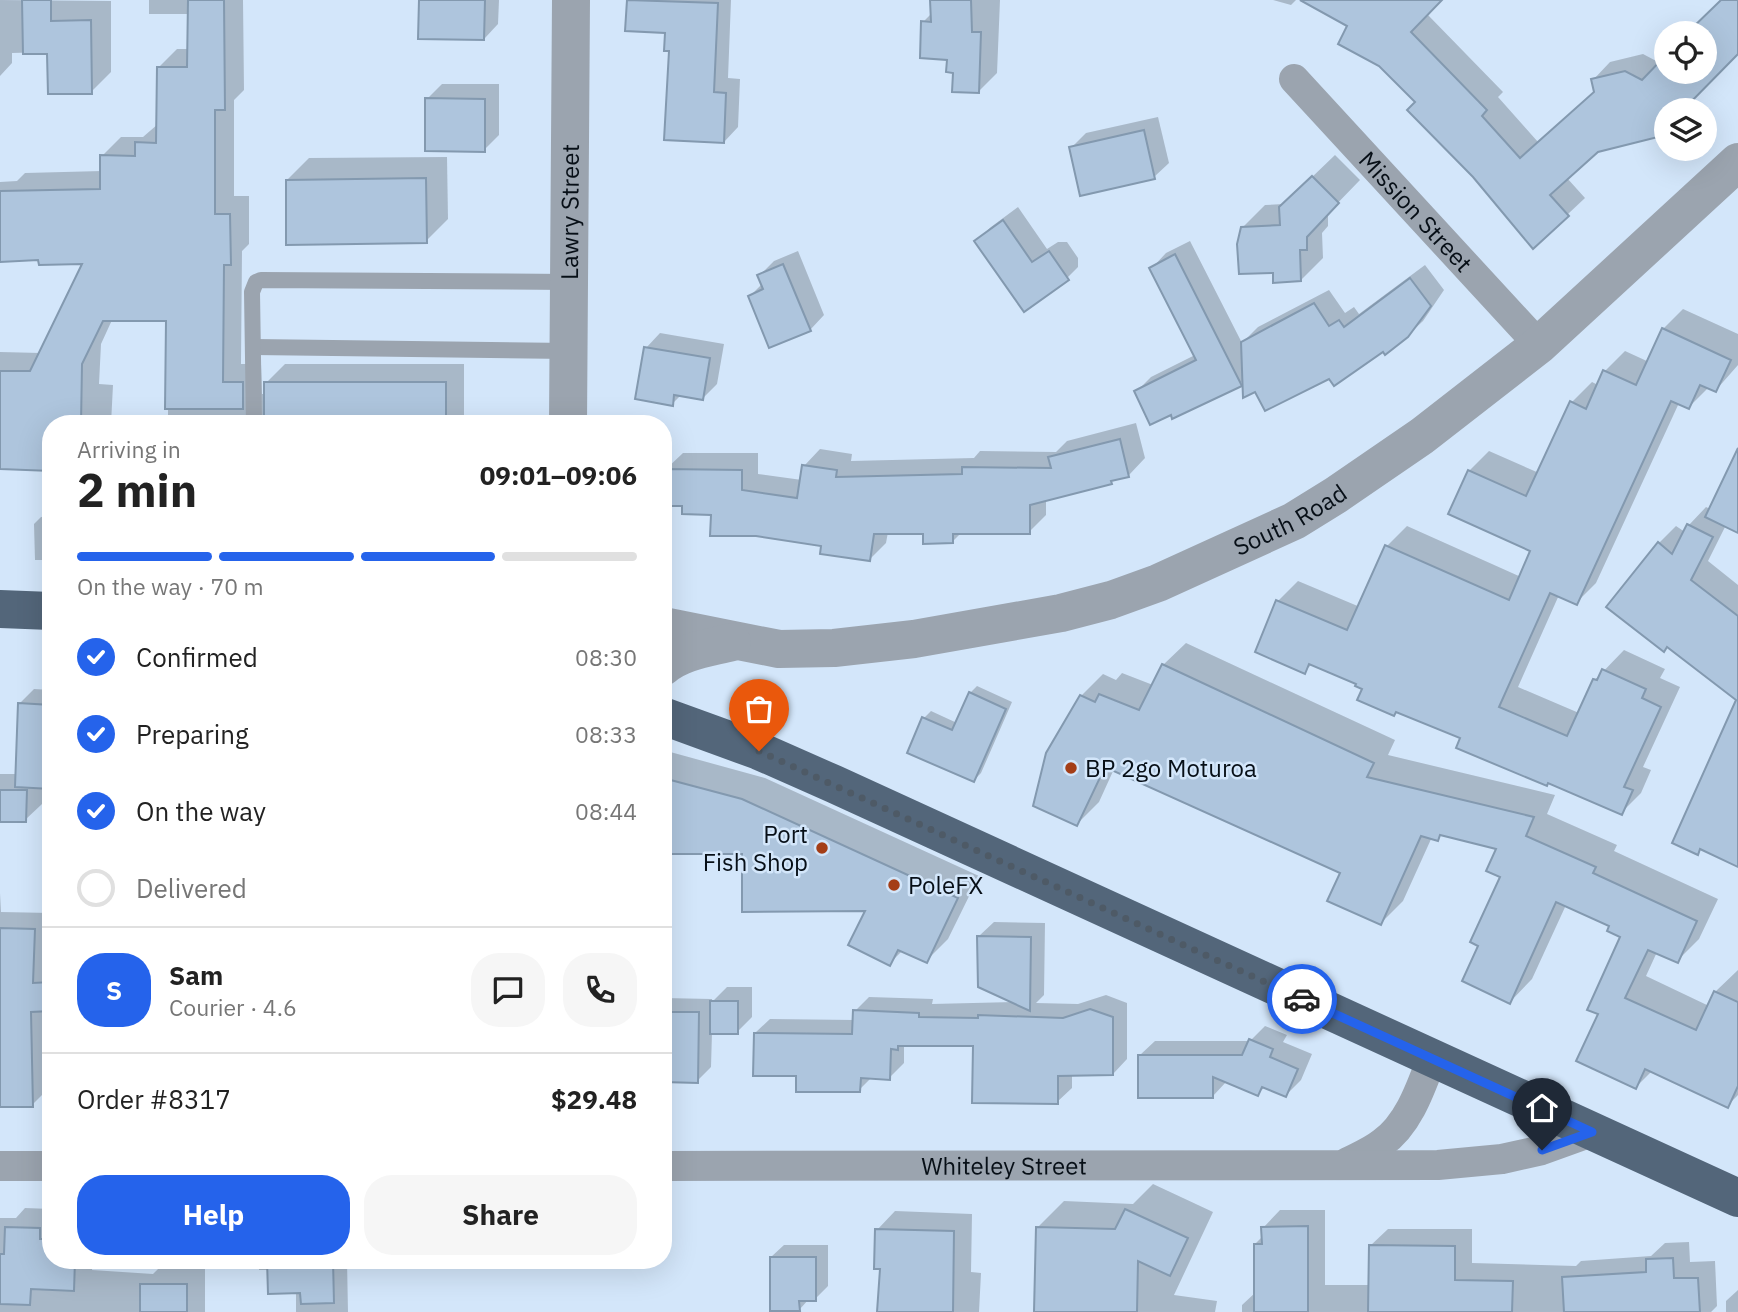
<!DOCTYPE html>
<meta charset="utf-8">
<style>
:root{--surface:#fff;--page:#f6f6f6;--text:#222;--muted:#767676;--line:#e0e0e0;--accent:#2563eb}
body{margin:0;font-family:"IBM Plex Sans",sans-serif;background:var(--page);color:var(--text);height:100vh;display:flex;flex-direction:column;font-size:26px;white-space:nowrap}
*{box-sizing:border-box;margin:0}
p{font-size:23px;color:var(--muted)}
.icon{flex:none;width:38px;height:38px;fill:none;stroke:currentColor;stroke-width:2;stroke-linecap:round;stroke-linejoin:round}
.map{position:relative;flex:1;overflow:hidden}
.side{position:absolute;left:42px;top:415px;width:630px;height:854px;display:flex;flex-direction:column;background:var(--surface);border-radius:28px;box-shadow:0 7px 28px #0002}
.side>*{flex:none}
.controls{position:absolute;left:1654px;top:21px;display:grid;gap:14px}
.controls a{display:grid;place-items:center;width:63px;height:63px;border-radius:50%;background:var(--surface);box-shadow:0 7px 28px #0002;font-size:35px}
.pin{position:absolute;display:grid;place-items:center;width:60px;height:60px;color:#fff;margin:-72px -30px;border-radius:50% 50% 50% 0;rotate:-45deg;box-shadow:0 0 7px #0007}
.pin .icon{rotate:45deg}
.courier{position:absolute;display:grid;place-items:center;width:70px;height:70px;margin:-35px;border:5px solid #2563eb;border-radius:50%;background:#fff;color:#222;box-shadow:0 2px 9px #0007}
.overview em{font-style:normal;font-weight:700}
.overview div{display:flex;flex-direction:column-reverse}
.overview{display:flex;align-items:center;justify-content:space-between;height:119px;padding:0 35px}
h1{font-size:46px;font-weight:700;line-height:52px}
.bar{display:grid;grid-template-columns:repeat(4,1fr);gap:10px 7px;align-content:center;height:84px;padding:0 35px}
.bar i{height:9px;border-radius:5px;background:var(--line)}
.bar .on{background:var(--accent)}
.bar p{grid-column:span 4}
.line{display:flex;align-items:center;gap:18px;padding:0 35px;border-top:2px solid var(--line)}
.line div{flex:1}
.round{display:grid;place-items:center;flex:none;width:74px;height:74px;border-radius:28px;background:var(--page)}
ol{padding:0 35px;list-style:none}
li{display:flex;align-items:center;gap:21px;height:77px}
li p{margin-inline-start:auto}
li .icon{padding:7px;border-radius:50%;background:var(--accent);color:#fff;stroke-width:4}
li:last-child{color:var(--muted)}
li i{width:38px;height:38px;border:4px solid var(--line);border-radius:50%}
.button{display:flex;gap:14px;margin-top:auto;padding:14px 35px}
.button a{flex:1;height:80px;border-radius:28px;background:var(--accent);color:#fff;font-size:28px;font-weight:700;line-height:80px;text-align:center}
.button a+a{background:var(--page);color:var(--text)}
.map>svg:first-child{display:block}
</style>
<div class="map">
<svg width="1738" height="1312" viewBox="0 0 1738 1312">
<rect width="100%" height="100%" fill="#d3e6fa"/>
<!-- shadow -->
<g fill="#0003">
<path d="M0,0L111,1V72L91,92L49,52L12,53V63L0,76Z"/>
<path d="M149,0H243L244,90L234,100V196H249V244L242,251L241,364H261L262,394H265L266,383L285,364H464V424H168V319L112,320L101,344L99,384L113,385L111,424H51V470L0,469V352L41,353L85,262L40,258L0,260V182L17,181L25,173L102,171V156L121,137H143L158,124V68L177,49H189V14H149Z"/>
<path d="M421,0H499L498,24L484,39Z"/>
<path d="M628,0H731L728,78L740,79L738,127L724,142L671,49L666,31L627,29Z"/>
<path d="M932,0H1000L997,73L978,92L955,71L949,58L923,22L932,13Z"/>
<path d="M1273,0H1296L1291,5Z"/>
<path d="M1303,0H1440L1427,14L1503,92L1498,97L1538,142L1596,91L1593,80L1610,62L1643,54L1660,63L1666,58V72H1704V33H1691L1724,0H1738V53L1692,99L1696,103L1689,110H1666V131L1597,151L1567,178L1585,198L1534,246L1417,102L1350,25Z"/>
<path d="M442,84H499V135L484,150L427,99Z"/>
<path d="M1158,117L1169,163L1154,177L1071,148L1086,133Z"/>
<path d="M1335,155L1360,180L1328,213V226L1322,233L1323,258L1301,280L1274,271L1243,227L1265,205L1284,204Z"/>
<path d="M447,157L448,219L426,241L287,180L309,158Z"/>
<path d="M1018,207L1047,249L1058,242H1067L1078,258V267L1063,282L976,241L991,227Z"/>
<path d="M1190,241L1242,343L1258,327L1329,290L1345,313L1354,307L1359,314L1425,265L1444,290L1423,321L1407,336L1330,376L1256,389L1245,381L1173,416L1136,392L1151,377L1195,355L1152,268L1166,253Z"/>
<path d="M798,251L824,315L810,330L750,296L763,283L760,275L774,261Z"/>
<path d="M1683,309L1738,334V365L1716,390L1709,387L1689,407L1679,403L1596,583L1576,603L1559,595L1518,687L1579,713L1595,680L1624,650L1665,669L1660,678L1680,687L1643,767L1651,770L1641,793L1621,813L1462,737L1397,711L1394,714L1358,683L1313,663L1304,672L1278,601L1298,581L1360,607L1387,546L1407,526L1521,577L1533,550L1469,471L1489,451L1539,473L1572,402L1592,382L1598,385L1605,371L1625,351L1649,362L1663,329Z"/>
<path d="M660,333L724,344L717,384L703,398L681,395L672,404L646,348Z"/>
<path d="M1136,423L1145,458L1129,475L1115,478L1111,483L1046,500V515L1029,532H962L952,542L924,532H888L886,543L869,560L684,504L666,469L683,453H758V474L802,480L804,466L820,449L852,454L851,461L974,458L980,451L1056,452L1067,441Z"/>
<path d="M1738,459V531L1726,525L1708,561L1738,585V699L1659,543L1676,526L1685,532L1689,525L1706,507L1710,509Z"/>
<path d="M51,516V560H35L34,524L41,517Z"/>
<path d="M1186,643L1395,740L1388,755L1555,795L1547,814L1617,845L1614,851L1718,899L1699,939L1677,961L1657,952L1646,976L1709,1006L1715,992L1738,970V1095L1728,1105L1652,1071L1636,1087L1600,1014L1623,936L1611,925L1566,905L1532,979L1510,1002L1481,945L1502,876L1498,848L1442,834L1437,839L1432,837L1403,901L1381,923L1342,872L1114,769L1099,802L1077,824L1081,696L1103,674L1116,680L1122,673L1153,685L1163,665Z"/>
<path d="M977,686L1012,702L981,773L974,780L924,718L931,711L957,723L970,693Z"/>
<path d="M34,689L51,690V787H42V804L25,820H0V774H17L19,704Z"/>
<path d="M663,750L765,778L979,876L948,939L926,961L903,950L890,963L867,909L743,852H663Z"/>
<path d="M0,893L1,912L51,913V1079H48V1089L32,1105L0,1106Z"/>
<path d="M994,922L1045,923L1044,995L1036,1003L1078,1004L1106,995L1127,1003V1059L1113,1074H1072V1088L1057,1102L975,1044H904V1063L889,1078L872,1077L859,1090L798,1075L755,1033L770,1019L854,1020L855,1011L869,997L933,999L932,1004L1014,1002L979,936Z"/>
<path d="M727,987H752V1017L737,1032H712L711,1067L697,1081H663V998L712,999V1002Z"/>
<path d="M1265,1026L1287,1035L1283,1042L1312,1054L1301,1080L1286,1095L1265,1087L1257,1094L1227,1081L1212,1097L1140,1055L1155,1041H1250Z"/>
<path d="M1153,1184L1213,1212L1174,1295L1217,1301L1215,1312H1036L1038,1227L1064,1201L1133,1204Z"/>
<path d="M25,1208L51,1209V1260H93L92,1270L153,1274L161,1266H205V1312H0V1218H16Z"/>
<path d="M1280,1210H1325V1285H1370V1246L1388,1229H1472V1263L1576,1266L1581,1261L1651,1256L1665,1243L1689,1242L1690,1262L1715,1261L1717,1306L1711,1312H1242V1305L1256,1292L1255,1244L1263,1236V1228Z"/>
<path d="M895,1211L972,1214L971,1272L981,1273L979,1312H879L882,1267L877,1230Z"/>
<path d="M784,1245H828V1286L815,1299H809L799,1310L771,1257Z"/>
<path d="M259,1260H347L348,1312H296V1292L269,1270H259Z"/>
<path d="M1738,1290V1312H1726V1301Z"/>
</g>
<!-- building -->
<g fill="#aec5dd" stroke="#8399af" stroke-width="2">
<path d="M22,0H51V21L91,20L92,94H48L47,54H23Z"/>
<path d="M188,0H224L225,110H215V214H230L231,265H224L223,382H243V409H165L166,321H103L82,364L81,424H51V471L0,469V371H30L82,264L39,265L38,260L0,262V191L100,189V155L135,156V142L156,143L157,67H187Z"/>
<path d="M419,0H485L484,40L418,39Z"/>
<path d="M627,0L718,3L714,92L726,93L724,143L664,140L669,51H664L665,33L625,31Z"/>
<path d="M930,0H971L972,32H981L979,93L952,92L953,73L946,72L947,60L920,58L921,21L931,22Z"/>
<path d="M1300,0H1442L1411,32L1487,110L1482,116L1520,158L1594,92L1591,79L1625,71L1642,80L1666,55V72H1704V33H1687L1721,0H1738V54L1683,110H1666V135L1598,152L1550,195L1569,216L1533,249L1473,177L1407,110L1415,102L1379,66L1338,44L1347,26Z"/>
<path d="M425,98L485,99V152L425,151Z"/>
<path d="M1144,130L1155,179L1080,196L1069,147Z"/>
<path d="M1312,176L1339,203L1307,237V250H1300L1301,281L1273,283V273L1239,274L1237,244L1241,227L1280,225L1279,207Z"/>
<path d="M426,178L427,243L286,245V180Z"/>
<path d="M1003,220L1032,262L1049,251L1069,280L1024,312L974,241Z"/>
<path d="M1175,254L1242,386L1172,419L1171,415L1150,425L1134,391L1196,360L1149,268Z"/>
<path d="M783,264L811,331L769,348L748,296L763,289L757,275Z"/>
<path d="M1410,278L1431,306L1408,337L1385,355L1383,352L1334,386L1329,379L1265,411L1255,392L1243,398L1241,342L1314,303L1329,326L1339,320L1344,327Z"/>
<path d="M1662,328L1731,360L1716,392L1700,385L1689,409L1671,401L1577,605L1550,593L1499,707L1567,736L1593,679L1597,680L1602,669L1646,689L1642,698L1661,707L1624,787L1633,790L1622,815L1548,783L1547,786L1456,748L1460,738L1396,712L1394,716L1357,700L1362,689L1355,686L1356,684L1309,664L1305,674L1255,652L1276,600L1347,630L1385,545L1509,600L1530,551L1448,514L1468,470L1526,496L1570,401L1586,409L1603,370L1636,385Z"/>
<path d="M644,347L710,358L703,400L674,395L673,406L635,399Z"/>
<rect x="264" y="382" width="182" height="42"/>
<path d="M1120,439L1129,477L1111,481L1112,484L1030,505V534H953V543L923,544V534H874L870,561L820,554L821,546L756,536H710L711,515L682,514V506H664V469L742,470V490L797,498L802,465L837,470L836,477L962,474V467L1051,468L1048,457Z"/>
<path d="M1738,448V533L1705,517Z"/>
<path d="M1687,524L1713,537L1691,580L1738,616V867L1700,849L1698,855L1672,843L1736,700L1667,647L1664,652L1606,607L1658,542L1672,554Z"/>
<path d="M1162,664L1374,763L1367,777L1534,817L1526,836L1596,867L1593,873L1697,921L1678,963L1648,950L1625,998L1696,1030L1714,991L1738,1002V1086L1728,1108L1645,1069L1636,1089L1576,1061L1598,1014L1587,1010L1620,937L1607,931L1609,926L1556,902L1510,1004L1462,981L1478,946L1470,942L1500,877L1486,871L1496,849L1440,835L1438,841L1421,836L1381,925L1327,901L1340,873L1105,767L1077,826L1033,806L1046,753L1080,695L1095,702L1099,694L1139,710Z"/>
<path d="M969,692L1006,709L974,782L907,753L922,717L952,730Z"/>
<path d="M18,703L51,705V789L15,787Z"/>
<path d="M663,778L742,799L958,898L927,963L898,950L890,966L848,945L865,911L742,912V854H663Z"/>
<path d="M0,790H27L26,822H0Z"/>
<path d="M0,928L35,929L33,983L51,982V1011L31,1012L33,1107H0Z"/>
<path d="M977,936L1031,937L1030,1011L978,987Z"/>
<rect x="710" y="1001" width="28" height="33"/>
<path d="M1090,1009L1113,1017V1075L1058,1076V1104L972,1103L973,1046H898V1050L891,1049L890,1080L861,1078L860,1092H796V1076H753L754,1033L852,1034L853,1010L919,1013V1017L978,1018V1015L1063,1018Z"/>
<path d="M663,1012H699L698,1083L663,1082Z"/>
<path d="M1249,1039L1273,1049L1270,1057L1298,1069L1286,1097L1262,1087L1258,1096L1213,1077V1098H1138V1055H1242Z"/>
<path d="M1125,1209L1188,1238L1170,1276L1138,1261L1137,1312H1034L1036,1227L1115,1229Z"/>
<path d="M1308,1226V1312H1254V1244H1262L1261,1227Z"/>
<path d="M5,1227L40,1228V1239H51V1260H75L74,1291L31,1289L30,1305L0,1304V1254H4Z"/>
<path d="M875,1229L954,1231L953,1312H877L880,1269H874Z"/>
<path d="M1369,1245L1455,1246V1280L1513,1281L1512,1312H1368Z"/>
<path d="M770,1257H816V1301H799L800,1311H770Z"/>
<path d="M1673,1258L1674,1278H1698L1700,1312H1564L1562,1277L1646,1272V1259Z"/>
<path d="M267,1260H333L334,1303L301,1304L300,1293L268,1294Z"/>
<rect x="140" y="1284" width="47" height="28"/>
</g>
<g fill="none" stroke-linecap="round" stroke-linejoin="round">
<!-- service -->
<g stroke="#9ba4af" stroke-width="16">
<path d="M253,347L569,351"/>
<path d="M254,424L252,292L256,282L261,280L569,282"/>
</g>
<!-- minor -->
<g stroke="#9ba4af" stroke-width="30">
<path id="s1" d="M1294,79L1539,345"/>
<path d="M1348,1162C1360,1156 1372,1151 1382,1143C1409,1124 1421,1087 1432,1058"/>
<path d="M0,1166H51"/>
<path id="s2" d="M663,1166L1438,1165L1502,1159L1542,1150L1592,1132"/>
</g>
<!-- tertiary -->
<g stroke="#9ba4af" stroke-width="38">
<path id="s3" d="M568,424L571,0"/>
<path id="s4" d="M663,626L779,649L834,648L914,639L1061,613L1111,600L1158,583L1294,521L1336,495L1422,436L1539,345L1738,162"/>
<path d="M663,667C682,651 709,648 732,642"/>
</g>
<!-- trunk -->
<g stroke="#53667a" stroke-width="38">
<path d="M0,609L51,611"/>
<path d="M663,716L759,751L834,784L1738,1198"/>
</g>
</g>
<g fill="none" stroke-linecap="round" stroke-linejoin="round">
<!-- done -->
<path stroke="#4e5a66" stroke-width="7" stroke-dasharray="0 12.6" d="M759,751L1302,999"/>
<!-- route -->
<path stroke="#2563eb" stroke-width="9" d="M1302,999L1592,1132L1542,1150"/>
</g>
<!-- markers -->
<g fill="#a43e17" stroke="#d3e6fa" stroke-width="2.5">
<circle cx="1071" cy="768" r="7"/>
<circle cx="822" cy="848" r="7"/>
<circle cx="894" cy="885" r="7"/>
</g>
<g text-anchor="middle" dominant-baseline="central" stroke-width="5" stroke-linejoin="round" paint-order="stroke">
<!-- street labels -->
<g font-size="24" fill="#070f17" stroke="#d3e6fa">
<text stroke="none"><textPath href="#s3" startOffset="212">Lawry Street</textPath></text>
<text stroke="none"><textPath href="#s1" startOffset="180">Mission Street</textPath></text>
<text stroke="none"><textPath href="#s4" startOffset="651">South Road</textPath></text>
<text stroke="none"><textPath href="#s2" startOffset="341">Whiteley Street</textPath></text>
</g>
<!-- poi labels -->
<g font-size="24" fill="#070f17" stroke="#d3e6fa" text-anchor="start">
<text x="1085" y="768">BP 2go Moturoa</text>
<text x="808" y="834" text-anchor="end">Port<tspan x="808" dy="28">Fish Shop</tspan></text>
<text x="908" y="885">PoleFX</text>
</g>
</g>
</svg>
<div class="controls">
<a><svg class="icon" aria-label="locate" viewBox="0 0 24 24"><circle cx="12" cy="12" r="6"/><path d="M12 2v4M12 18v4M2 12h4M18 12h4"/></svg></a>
<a><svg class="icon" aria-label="layers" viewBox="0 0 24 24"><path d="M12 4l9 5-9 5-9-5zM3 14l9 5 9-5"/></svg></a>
</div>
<div class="pin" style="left:759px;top:751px;background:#ea580c"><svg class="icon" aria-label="bag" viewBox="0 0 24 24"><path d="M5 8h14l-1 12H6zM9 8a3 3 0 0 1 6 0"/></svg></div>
<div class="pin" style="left:1542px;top:1150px;background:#1f2937"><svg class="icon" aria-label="home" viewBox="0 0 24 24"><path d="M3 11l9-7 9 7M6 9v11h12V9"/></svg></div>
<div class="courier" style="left:1302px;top:999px"><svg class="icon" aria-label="car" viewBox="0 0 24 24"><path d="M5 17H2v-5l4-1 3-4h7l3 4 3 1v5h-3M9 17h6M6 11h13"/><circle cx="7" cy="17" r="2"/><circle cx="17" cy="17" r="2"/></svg></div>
<section class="side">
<div class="overview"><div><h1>2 min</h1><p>Arriving in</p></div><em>09:01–09:06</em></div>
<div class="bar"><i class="on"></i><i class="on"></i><i class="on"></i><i></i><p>On the way · 70 m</p></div>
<ol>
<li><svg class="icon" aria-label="check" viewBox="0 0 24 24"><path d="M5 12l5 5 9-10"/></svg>Confirmed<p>08:30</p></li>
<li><svg class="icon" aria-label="check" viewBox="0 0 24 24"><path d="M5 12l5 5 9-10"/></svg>Preparing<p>08:33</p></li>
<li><svg class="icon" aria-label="check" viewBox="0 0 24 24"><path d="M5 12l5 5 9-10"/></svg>On the way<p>08:44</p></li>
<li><i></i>Delivered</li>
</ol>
<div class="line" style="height:126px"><b class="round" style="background:var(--accent);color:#fff">S</b><div><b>Sam</b><p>Courier · 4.6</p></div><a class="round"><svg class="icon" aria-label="chat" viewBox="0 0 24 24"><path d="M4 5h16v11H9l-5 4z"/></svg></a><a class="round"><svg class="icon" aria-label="phone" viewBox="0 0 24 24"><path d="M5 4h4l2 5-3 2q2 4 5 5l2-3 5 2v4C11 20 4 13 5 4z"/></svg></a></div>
<div class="line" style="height:91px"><div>Order #8317</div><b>$29.48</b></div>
<div class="button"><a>Help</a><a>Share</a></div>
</section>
</div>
